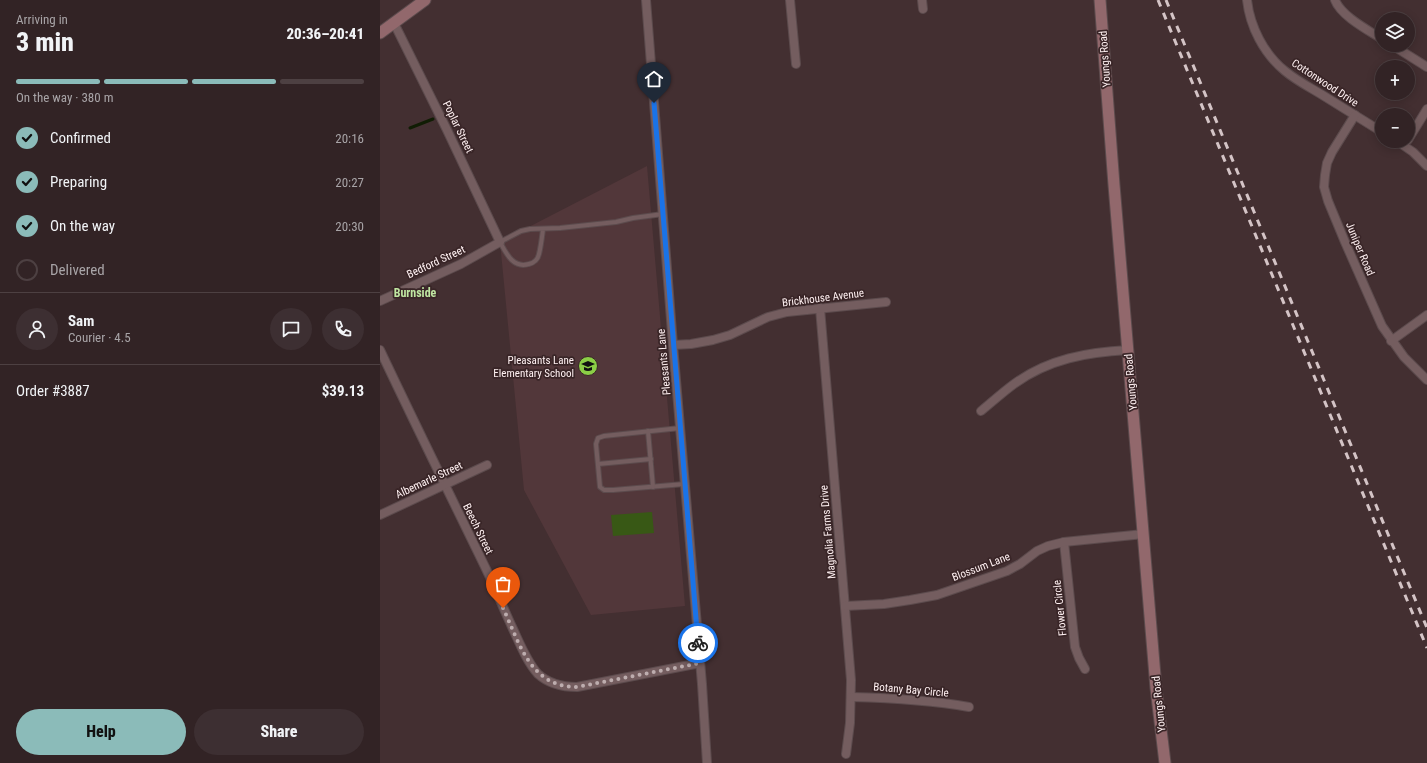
<!DOCTYPE html>
<meta charset="utf-8">
<style>
:root{--surface:#322325;--page:#3d2f32;--text:#f1f3f6;--muted:#a8a4a7;--line:#4d4042;--accent:#8bbbb9}
body{margin:0;font-family:"Roboto Condensed",sans-serif;background:var(--page);color:var(--text);height:100vh;display:flex;flex-direction:column;font-size:15px;white-space:nowrap}
*{box-sizing:border-box;margin:0}
p{font-size:13px;color:var(--muted)}
.icon{flex:none;width:22px;height:22px;fill:none;stroke:currentColor;stroke-width:2;stroke-linecap:round;stroke-linejoin:round}
.map{position:relative;flex:1;overflow:hidden}
.panel{display:flex;flex-direction:column;background:var(--surface);width:380px}
.panel>*{flex:none}
.buttons{position:absolute;left:995px;top:12px;display:grid;gap:8px}
.buttons a{display:grid;place-items:center;width:40px;height:40px;border-radius:50%;background:var(--surface);box-shadow:0 2px 10px #0003,0 0 0 1px var(--line);font-size:20px}
.pin{position:absolute;display:grid;place-items:center;width:34px;height:34px;color:#fff;margin:-41px -17px;border-radius:50% 50% 50% 0;rotate:-45deg;box-shadow:0 0 4px #0007}
.pin .icon{rotate:45deg}
.courier{position:absolute;display:grid;place-items:center;width:40px;height:40px;margin:-20px;border:3px solid #1a73e8;border-radius:50%;background:#fff;color:#222;box-shadow:0 1px 5px #0007}
.summary em{font-style:normal;font-weight:800}
.summary div{display:flex;flex-direction:column-reverse}
.summary{display:flex;align-items:center;justify-content:space-between;height:68px;padding:0 16px}
h1{font-size:26px;font-weight:800;line-height:30px}
.bar{display:grid;grid-template-columns:repeat(4,1fr);gap:6px 4px;align-content:center;height:48px;padding:0 16px}
.bar i{height:5px;border-radius:3px;background:var(--line)}
.bar .on{background:var(--accent)}
.bar p{grid-column:span 4}
.line{display:flex;align-items:center;gap:10px;padding:0 16px;border-top:1px solid var(--line)}
.line div{flex:1}
.round{display:grid;place-items:center;flex:none;width:42px;height:42px;border-radius:21px;background:var(--page)}
ol{padding:0 16px;list-style:none}
li{display:flex;align-items:center;gap:12px;height:44px}
li p{margin-inline-start:auto}
li .icon{padding:4px;border-radius:50%;background:var(--accent);color:#111;stroke-width:4}
li:last-child{color:var(--muted)}
li i{width:22px;height:22px;border:2px solid var(--line);border-radius:50%}
.primary-button{display:flex;gap:8px;margin-top:auto;padding:8px 16px}
.primary-button a{flex:1;height:46px;border-radius:24px;background:var(--accent);color:#111;font-size:16px;font-weight:800;line-height:46px;text-align:center}
.primary-button a+a{background:var(--page);color:var(--text)}
main{display:flex;flex:1;min-height:0}
.map>svg:first-child{display:block}
</style>
<main>
<section class="panel">
<div class="summary"><div><h1>3 min</h1><p>Arriving in</p></div><em>20:36–20:41</em></div>
<div class="bar"><i class="on"></i><i class="on"></i><i class="on"></i><i></i><p>On the way · 380 m</p></div>
<ol>
<li><svg class="icon" aria-label="check" viewBox="0 0 24 24"><path d="M5 12l5 5 9-10"/></svg>Confirmed<p>20:16</p></li>
<li><svg class="icon" aria-label="check" viewBox="0 0 24 24"><path d="M5 12l5 5 9-10"/></svg>Preparing<p>20:27</p></li>
<li><svg class="icon" aria-label="check" viewBox="0 0 24 24"><path d="M5 12l5 5 9-10"/></svg>On the way<p>20:30</p></li>
<li><i></i>Delivered</li>
</ol>
<div class="line" style="height:72px"><a class="round"><svg class="icon" aria-label="person" viewBox="0 0 24 24"><circle cx="12" cy="8" r="4"/><path d="M4 21q1-7 8-7t8 7"/></svg></a><div><b>Sam</b><p>Courier · 4.5</p></div><a class="round"><svg class="icon" aria-label="chat" viewBox="0 0 24 24"><path d="M4 5h16v11H9l-5 4z"/></svg></a><a class="round"><svg class="icon" aria-label="phone" viewBox="0 0 24 24"><path d="M5 4h4l2 5-3 2q2 4 5 5l2-3 5 2v4C11 20 4 13 5 4z"/></svg></a></div>
<div class="line" style="height:52px"><div>Order #3887</div><b>$39.13</b></div>
<div class="primary-button"><a>Help</a><a>Share</a></div>
</section>
<div class="map">
<svg width="1047" height="763" viewBox="0 0 1047 763">
<rect width="100%" height="100%" fill="#432f31"/>
<!-- built -->
<path fill="#52373a" d="M267,166L305,606L211,615L144,490L120,242Z"/>
<!-- green -->
<path fill="#385815" d="M272,512L274,533L233,536L231,515Z"/>
<g fill="none" stroke-linecap="round" stroke-linejoin="round">
<!-- stream -->
<g stroke="#101d04" stroke-width="3">
<path d="M67,113L73,111"/>
<path d="M30,128L53,119"/>
</g>
<!-- lane casing -->
<g stroke="#5c4b4d" stroke-width="6">
<g id="lane">
<path d="M163,229C162,237 161,246 159,254C158,259 154,263 149,264C133,269 126,253 120,242L141,231L150,229L180,228L236,222L253,218L283,214"/>
<path d="M300,428L224,436L218,438L216,444L220,487L224,490H233L304,484"/>
<path d="M268,431L273,487"/>
<path d="M218,464L271,459"/>
</g>
</g>
<!-- street casing -->
<g stroke="#5c4b4d" stroke-width="10">
<g id="street">
<path d="M266,0L293,345L322,684L327,763"/>
<path d="M410,0L416,64"/>
<path d="M542,0L543,9"/>
<path d="M867,0C870,27 884,54 905,71C917,81 931,88 944,96C963,108 983,120 1002,132"/>
<path d="M955,0C961,16 988,30 1002,39"/>
<path d="M1012,45L1047,67"/>
<path d="M975,115L952,152L947,163L945,175L944,187L948,201L965,242L1002,326L1024,357L1047,380"/>
<path d="M1028,140L1047,109"/>
<path d="M1017,141L1033,152L1047,166"/>
<path d="M0,301L81,264L120,242L67,130L14,23"/>
<path d="M440,308L471,680L470,723L466,754"/>
<path d="M1011,341L1047,315"/>
<path d="M293,345L311,344L333,340L350,335L388,317L407,312L506,302"/>
<path d="M0,350C35,424 71,497 107,571C116,590 124,610 133,629C140,644 147,662 158,674C169,684 183,687 197,687L320,663"/>
<path d="M601,411C612,402 623,392 634,384C668,359 708,352 748,350"/>
<path d="M0,515L107,465"/>
<path d="M684,542L695,647L699,658L705,669"/>
<path d="M465,606L504,604L530,600L557,595L627,571L640,564L657,551L668,546L684,542L764,534"/>
<path d="M471,697C511,698 550,700 589,707"/>
</g>
</g>
<!-- secondary casing -->
<g stroke="#5c4b4d" stroke-width="13">
<g id="secondary">
<path d="M720,0L734,185L776,688L785,763"/>
<path d="M0,33L45,0"/>
</g>
</g>
<!-- lane -->
<use href="#lane" stroke="#745d5f" stroke-width="4"/>
<!-- street -->
<use href="#street" stroke="#745d5f" stroke-width="8"/>
<!-- secondary -->
<use href="#secondary" stroke="#92686c" stroke-width="11"/>
<!-- rail -->
<g stroke="#d4c4c6" stroke-width="3" stroke-dasharray="7 7" stroke-linecap="butt">
<path d="M778,0L1047,648"/>
<path d="M786,0L1047,628"/>
</g>
</g>
<g fill="none" stroke-linecap="round" stroke-linejoin="round">
<!-- done -->
<path stroke="#bdadae" stroke-width="4" stroke-dasharray="0 7.2" d="M123,608C140,644 150,687 197,687L320,663L318,643"/>
<!-- route -->
<path stroke="#1a73e8" stroke-width="5" d="M274,103L318,643"/>
</g>
<!-- icons -->
<defs>
<g id="school-disc" transform="scale(1)"><circle r="9.5" fill="#8bce46" stroke="#392527"/><path d="M0-5L7-2L0 1L-7-2ZM-4 1L0 2.5L4 1V4Q0 6-4 4Z" fill="#111"/></g>
</defs>
<g fill-rule="evenodd">
<use href="#school-disc" x="208" y="366"/>
</g>
<g text-anchor="middle" dominant-baseline="central" stroke-width="3.5" stroke-linejoin="round" paint-order="stroke">
<!-- street labels -->
<g font-size="11" fill="#fff1f2" stroke="#392527">
<text transform="translate(725 59) rotate(-94)">Youngs Road</text>
<text transform="translate(945 83) rotate(33)">Cottonwood Drive</text>
<text transform="translate(78 127) rotate(64)">Poplar Street</text>
<text transform="translate(980 249) rotate(67)">Juniper Road</text>
<text transform="translate(56 262) rotate(-25)">Bedford Street</text>
<text transform="translate(443 298) rotate(-7)">Brickhouse Avenue</text>
<text transform="translate(284 362) rotate(-95)">Pleasants Lane</text>
<text transform="translate(751 382) rotate(-95)">Youngs Road</text>
<text transform="translate(49 480) rotate(-25)">Albemarle Street</text>
<text transform="translate(98 529) rotate(64)">Beech Street</text>
<text transform="translate(448 532) rotate(-95)">Magnolia Farms Drive</text>
<text transform="translate(601 567) rotate(-21)">Blossum Lane</text>
<text transform="translate(680 608) rotate(-96)">Flower Circle</text>
<text transform="translate(531 690) rotate(5)">Botany Bay Circle</text>
<text transform="translate(779 704) rotate(-96)">Youngs Road</text>
</g>
<!-- poi labels -->
<g font-size="11" fill="#fff1f2" stroke="#392527" text-anchor="end">
<text x="194" y="360">Pleasants Lane<tspan x="194" dy="13">Elementary School</tspan></text>
</g>
<!-- neighbourhood labels -->
<g font-size="12" font-weight="bold" fill="#c0e7a2" stroke="#392527">
<text x="35" y="293">Burnside</text>
</g>
</g>
</svg>
<div class="buttons">
<a><svg class="icon" aria-label="layers" viewBox="0 0 24 24"><path d="M12 4l9 5-9 5-9-5zM3 14l9 5 9-5"/></svg></a>
<a>+</a>
<a>−</a>
</div>
<div class="pin" style="left:123px;top:608px;background:#ea580c"><svg class="icon" aria-label="bag" viewBox="0 0 24 24"><path d="M5 8h14l-1 12H6zM9 8a3 3 0 0 1 6 0"/></svg></div>
<div class="pin" style="left:274px;top:103px;background:#1f2937"><svg class="icon" aria-label="home" viewBox="0 0 24 24"><path d="M3 11l9-7 9 7M6 9v11h12V9"/></svg></div>
<div class="courier" style="left:318px;top:643px"><svg class="icon" aria-label="bike" viewBox="0 0 24 24"><circle cx="6" cy="16" r="4"/><circle cx="18" cy="16" r="4"/><path d="M6 16l4-8h5l3 8M10 8l3 8H6M13 5h3"/></svg></div>
</div>
</main>
